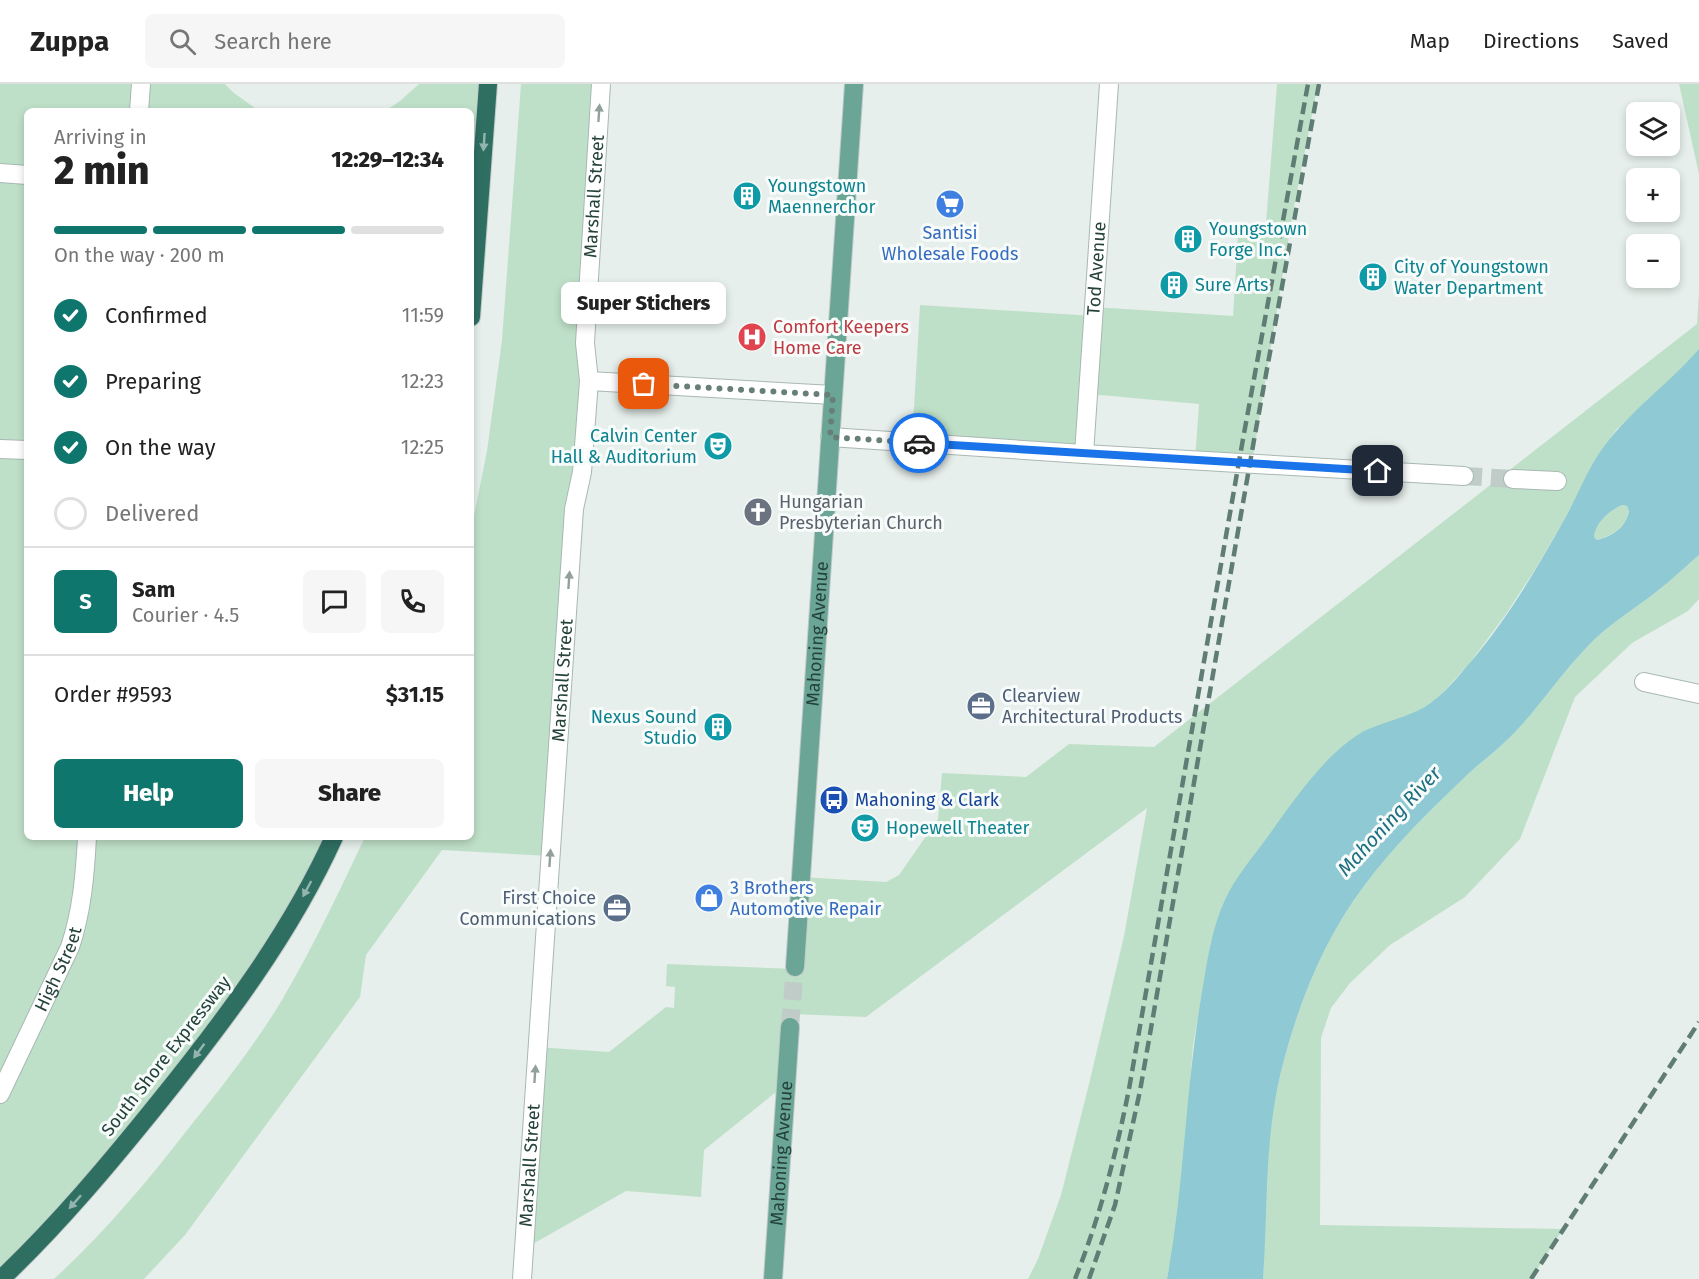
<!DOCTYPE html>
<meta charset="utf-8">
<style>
:root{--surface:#fff;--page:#f6f6f6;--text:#222;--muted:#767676;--line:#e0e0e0;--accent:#0f766e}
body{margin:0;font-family:"Fira Sans",sans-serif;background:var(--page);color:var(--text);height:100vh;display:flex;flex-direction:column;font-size:22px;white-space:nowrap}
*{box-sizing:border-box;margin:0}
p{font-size:20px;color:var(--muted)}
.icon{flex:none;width:33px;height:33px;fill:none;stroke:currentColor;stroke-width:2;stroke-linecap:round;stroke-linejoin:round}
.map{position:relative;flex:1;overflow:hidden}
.details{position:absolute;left:24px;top:24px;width:450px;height:732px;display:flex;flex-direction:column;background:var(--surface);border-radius:9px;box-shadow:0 3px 9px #0003}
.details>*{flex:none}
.fabs{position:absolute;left:1626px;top:18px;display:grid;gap:12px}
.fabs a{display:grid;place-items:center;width:54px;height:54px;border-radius:9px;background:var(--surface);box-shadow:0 3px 9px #0003;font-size:30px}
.pin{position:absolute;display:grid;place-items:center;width:51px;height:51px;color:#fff;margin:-26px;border-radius:12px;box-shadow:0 3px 9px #0006}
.courier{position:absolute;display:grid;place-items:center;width:60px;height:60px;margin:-30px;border:4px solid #1a73e8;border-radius:50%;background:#fff;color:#222;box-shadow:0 2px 8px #0007}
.bubble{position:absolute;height:42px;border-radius:9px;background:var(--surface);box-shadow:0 3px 9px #0003;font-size:20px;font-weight:800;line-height:42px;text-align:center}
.summary em{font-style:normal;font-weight:800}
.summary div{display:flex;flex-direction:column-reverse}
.summary{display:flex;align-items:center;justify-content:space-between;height:102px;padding:0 30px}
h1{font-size:39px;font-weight:800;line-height:45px}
.bar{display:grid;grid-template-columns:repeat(4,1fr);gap:9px 6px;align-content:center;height:72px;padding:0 30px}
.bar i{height:8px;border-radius:4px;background:var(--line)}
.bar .active{background:var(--accent)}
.bar p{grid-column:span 4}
.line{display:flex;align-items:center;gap:15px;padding:0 30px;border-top:2px solid var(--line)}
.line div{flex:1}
.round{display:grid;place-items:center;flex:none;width:63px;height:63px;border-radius:9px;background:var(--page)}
ol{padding:0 30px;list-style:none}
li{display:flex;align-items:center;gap:18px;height:66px}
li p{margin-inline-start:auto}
li .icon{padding:6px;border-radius:50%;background:var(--accent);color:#fff;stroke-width:4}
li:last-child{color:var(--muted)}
li i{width:33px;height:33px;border:3px solid var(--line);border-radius:50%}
.action{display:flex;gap:12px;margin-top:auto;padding:12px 30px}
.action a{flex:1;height:69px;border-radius:9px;background:var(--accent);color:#fff;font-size:24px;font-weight:800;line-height:69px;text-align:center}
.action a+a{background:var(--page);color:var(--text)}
header{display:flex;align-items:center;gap:36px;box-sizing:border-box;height:84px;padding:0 30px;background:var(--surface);border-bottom:2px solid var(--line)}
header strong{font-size:28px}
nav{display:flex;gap:33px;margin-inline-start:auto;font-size:21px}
.search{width:420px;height:54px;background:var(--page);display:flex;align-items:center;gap:15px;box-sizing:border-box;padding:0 21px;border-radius:9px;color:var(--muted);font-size:22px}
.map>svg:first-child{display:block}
</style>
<header>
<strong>Zuppa</strong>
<div class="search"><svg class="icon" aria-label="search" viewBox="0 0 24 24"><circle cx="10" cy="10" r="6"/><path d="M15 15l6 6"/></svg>Search here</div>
<nav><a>Map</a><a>Directions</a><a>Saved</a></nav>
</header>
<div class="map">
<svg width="1699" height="1195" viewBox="0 0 1699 1195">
<rect width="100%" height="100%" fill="#e6efeb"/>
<!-- green -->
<g fill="#bfe0c8">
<path d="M0,0H225L234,9L259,27H27V753H334L224,935L0,1195Z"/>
<path d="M419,0H488L471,233V27H385L400,17Z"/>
<path d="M521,0H601L550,772L442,766L366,871L360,913L185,1151L144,1195H54C103,1150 147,1098 188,1045C221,1004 255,961 282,916C313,863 339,808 365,753H471V447L487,367L502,256Z"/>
<path d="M1277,0H1318L1293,128L1252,379L1195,376L1199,320L1089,310L1084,370L912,358L920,221L1093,232L1094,223L1233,232L1238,151L1265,152Z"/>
<path d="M1679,0H1699V90Z"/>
<path d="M1699,207V265L1683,284L1617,345L1597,373L1564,436L1536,484L1506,530L1469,580L1437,615L1420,626L1338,666L1281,734L1211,857L1193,962L1185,1064L1175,1153L1167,1195H1028L1038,1175L1061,1111L1089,1000L1124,852L1147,724L866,933L791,930L786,1000L704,1066L701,1113L626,1107L524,1165L537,963L609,968L666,923L674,924L675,903L666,902L667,880L794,885L801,793L886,798L899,791L938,735L942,689L1026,693L1069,660L1154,663L1697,240Z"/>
<path d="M1622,421L1627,422L1629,426C1626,443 1613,451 1597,456L1594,453C1595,439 1610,426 1622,421Z"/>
<path d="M1699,471V515L1688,527L1632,559L1575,613L1520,755L1465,813L1390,861L1350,899L1331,924L1321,954L1320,1141L1563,1145L1531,1195H1263C1266,1127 1264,1059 1280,992C1296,925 1323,856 1364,802C1393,763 1428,728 1463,695C1476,682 1491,671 1504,659C1535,630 1558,593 1587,563C1606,543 1625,531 1647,515C1666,501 1682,486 1699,471Z"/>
</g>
<!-- water -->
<path fill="#8ec9d4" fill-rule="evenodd" d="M1699,265V471C1682,486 1666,501 1647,515C1625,531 1606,543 1587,563C1558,593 1535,630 1504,659C1491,671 1476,682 1463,695C1428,728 1393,763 1364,802C1323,856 1296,925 1280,992C1264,1061 1268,1125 1263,1195H1167C1184,1104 1185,1011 1200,920C1206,886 1210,848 1225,816C1235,794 1252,774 1266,755C1292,719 1325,669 1364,647C1381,639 1400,635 1417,627C1437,618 1453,599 1467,582C1505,539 1536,486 1564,436C1576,415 1585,391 1598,371C1625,330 1667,302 1699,265ZM1622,421L1627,422L1629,427C1626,443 1613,452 1597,456L1594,453C1595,439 1610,426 1622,421Z"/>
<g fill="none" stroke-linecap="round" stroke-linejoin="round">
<!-- minor-tunnel -->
<path stroke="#bfccc8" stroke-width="18" stroke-dasharray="18 9" stroke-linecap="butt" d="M1464,392L1513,395"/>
<!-- major-tunnel -->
<path stroke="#bfccc8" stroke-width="18" stroke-dasharray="18 9" stroke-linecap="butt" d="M790,943L795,883"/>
<!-- minor casing -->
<g stroke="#a8b8b2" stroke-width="20">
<g id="minor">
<path d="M139,27L141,0"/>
<path d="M0,89L27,91"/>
<path d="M589,297L833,311"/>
<path d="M830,353L1084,370L1464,392"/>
<path d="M0,365L27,366"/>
<path id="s1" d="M1084,370L1109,0"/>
<path d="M1513,395L1557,397"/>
<path d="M1644,598L1699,610"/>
<path id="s2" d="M0,1010L70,863C82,827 85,791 87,753"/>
<path id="s3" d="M522,1195L574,425L582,388L589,297L585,259L601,0"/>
</g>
</g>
<!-- major casing -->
<g stroke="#c2cac8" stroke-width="20">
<g id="major">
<path id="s4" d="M795,883L854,0"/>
<path id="s5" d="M773,1195L790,943"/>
</g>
</g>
<!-- highway casing -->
<g stroke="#c2cac8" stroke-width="20">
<g id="highway">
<path d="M471,233L488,0"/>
<path d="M1,1195C58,1141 109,1080 159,1018C225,936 290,850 334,753"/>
</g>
</g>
<!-- minor -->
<use href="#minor" stroke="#fff" stroke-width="18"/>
<!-- major -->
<use href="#major" stroke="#6aa596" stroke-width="18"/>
<!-- highway -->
<use href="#highway" stroke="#2f6f62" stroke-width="18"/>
<!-- rail -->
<g stroke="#5f7d75" stroke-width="4.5" stroke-dasharray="12 6" stroke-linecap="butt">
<path d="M1075,1195C1100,1133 1116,1070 1129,1005L1243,355L1308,0"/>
<path d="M1089,1195L1115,1121L1140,1007L1254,356L1319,0"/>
<path d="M1531,1195L1699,938"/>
</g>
</g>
<!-- one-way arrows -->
<defs><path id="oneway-solid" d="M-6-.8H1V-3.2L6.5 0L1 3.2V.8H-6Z" transform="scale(1.5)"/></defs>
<g fill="#92a09c">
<use href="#oneway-solid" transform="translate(599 29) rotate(-86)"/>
<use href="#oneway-solid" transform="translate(569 496) rotate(-86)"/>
<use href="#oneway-solid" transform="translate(550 774) rotate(-86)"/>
<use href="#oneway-solid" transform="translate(535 990) rotate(-86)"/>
</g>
<g fill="#93b5ae">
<use href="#oneway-solid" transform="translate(484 58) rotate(94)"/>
<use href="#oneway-solid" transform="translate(307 805) rotate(118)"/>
<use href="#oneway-solid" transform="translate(199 967) rotate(127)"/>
<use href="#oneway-solid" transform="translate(75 1118) rotate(132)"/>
</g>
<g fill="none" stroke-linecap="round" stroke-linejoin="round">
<!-- done -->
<path stroke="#687f78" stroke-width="6" stroke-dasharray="0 10.8" d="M644,300L833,311L830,353L919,359"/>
<!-- route -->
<path stroke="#1a73e8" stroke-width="8" d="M919,359L1378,387"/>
</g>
<!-- icons -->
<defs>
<g id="building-disc" transform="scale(1.5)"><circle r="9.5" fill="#0f9aa8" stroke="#f7fbf9"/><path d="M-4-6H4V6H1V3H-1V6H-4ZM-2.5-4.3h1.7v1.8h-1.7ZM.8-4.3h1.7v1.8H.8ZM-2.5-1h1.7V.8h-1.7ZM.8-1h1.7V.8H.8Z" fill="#fff"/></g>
<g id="supermarket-disc" transform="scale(1.5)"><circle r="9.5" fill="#3f7fe0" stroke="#f7fbf9"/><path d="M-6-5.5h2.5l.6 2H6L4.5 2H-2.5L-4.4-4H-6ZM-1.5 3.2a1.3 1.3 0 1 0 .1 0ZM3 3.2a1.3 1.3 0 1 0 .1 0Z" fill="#fff"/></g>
<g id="hospital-disc" transform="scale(1.5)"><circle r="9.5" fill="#e0444e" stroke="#f7fbf9"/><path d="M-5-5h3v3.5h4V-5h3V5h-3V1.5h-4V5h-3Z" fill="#fff"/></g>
<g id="theatre-disc" transform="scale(1.5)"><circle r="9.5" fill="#0f9aa8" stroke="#f7fbf9"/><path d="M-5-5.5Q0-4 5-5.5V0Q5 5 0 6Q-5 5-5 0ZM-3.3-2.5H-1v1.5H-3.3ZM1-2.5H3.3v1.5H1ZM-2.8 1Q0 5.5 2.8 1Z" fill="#fff"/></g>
<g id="church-disc" transform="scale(1.5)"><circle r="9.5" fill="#6b7280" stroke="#f7fbf9"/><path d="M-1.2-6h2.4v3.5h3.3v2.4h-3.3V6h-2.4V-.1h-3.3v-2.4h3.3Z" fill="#fff"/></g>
<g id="office-disc" transform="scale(1.5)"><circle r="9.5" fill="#5c6f8a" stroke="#f7fbf9"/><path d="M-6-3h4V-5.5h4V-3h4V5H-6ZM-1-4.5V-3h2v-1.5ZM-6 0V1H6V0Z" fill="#fff"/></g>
<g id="bus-disc" transform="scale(1.5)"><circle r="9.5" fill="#1a4fb4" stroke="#f7fbf9"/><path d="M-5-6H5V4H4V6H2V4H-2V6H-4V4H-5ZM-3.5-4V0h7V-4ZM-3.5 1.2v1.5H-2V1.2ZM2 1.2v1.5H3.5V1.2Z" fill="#fff"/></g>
<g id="shop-disc" transform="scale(1.5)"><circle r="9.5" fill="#3f7fe0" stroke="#f7fbf9"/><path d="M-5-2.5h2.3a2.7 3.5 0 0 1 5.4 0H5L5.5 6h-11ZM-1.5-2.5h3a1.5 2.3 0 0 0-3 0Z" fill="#fff"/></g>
</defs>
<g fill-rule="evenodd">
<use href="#building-disc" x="747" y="112"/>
<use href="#supermarket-disc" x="950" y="120"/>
<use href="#building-disc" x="1188" y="155"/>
<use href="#building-disc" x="1373" y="193"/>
<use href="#building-disc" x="1174" y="201"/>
<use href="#hospital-disc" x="752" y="253"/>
<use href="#theatre-disc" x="718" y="362"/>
<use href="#church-disc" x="758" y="428"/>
<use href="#office-disc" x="981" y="622"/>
<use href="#building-disc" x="718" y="643"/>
<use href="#bus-disc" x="834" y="716"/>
<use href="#theatre-disc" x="865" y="744"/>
<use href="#shop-disc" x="709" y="814"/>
<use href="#office-disc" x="617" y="824"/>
</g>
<g text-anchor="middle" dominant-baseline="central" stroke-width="6" stroke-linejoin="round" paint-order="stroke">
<!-- culture labels -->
<g font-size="18" fill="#0d838f" stroke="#f7fbf9" text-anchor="start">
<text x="768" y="102">Youngstown<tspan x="768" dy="21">Maennerchor</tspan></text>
<text x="1209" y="145">Youngstown<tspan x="1209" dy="21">Forge Inc.</tspan></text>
<text x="1394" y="183">City of Youngstown<tspan x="1394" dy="21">Water Department</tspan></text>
<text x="1195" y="201">Sure Arts</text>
<text x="697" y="352" text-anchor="end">Calvin Center<tspan x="697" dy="21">Hall &amp; Auditorium</tspan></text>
<text x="697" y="633" text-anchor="end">Nexus Sound<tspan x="697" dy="21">Studio</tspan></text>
<text x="886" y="744">Hopewell Theater</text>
</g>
<!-- street labels -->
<g font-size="18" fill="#24423a" stroke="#f7fbf9">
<text stroke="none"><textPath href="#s3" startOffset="1086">Marshall Street</textPath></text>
<text stroke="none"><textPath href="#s1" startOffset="186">Tod Avenue</textPath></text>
<text stroke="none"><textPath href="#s4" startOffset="334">Mahoning Avenue</textPath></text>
<text stroke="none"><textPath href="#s3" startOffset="600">Marshall Street</textPath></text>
<text stroke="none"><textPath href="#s2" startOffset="138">High Street</textPath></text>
<text transform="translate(166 972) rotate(-52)">South Shore Expressway</text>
<text stroke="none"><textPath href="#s5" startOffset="126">Mahoning Avenue</textPath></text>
<text stroke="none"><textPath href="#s3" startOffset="114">Marshall Street</textPath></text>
</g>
<!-- shop labels -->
<g font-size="18" fill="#366cbe" stroke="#f7fbf9">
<text x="950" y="149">Santisi<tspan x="950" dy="21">Wholesale Foods</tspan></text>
<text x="730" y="804" text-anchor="start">3 Brothers<tspan x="730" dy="21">Automotive Repair</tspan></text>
</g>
<!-- health labels -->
<g font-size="18" fill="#be3a42" stroke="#f7fbf9" text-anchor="start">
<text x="773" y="243">Comfort Keepers<tspan x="773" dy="21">Home Care</tspan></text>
</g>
<!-- worship labels -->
<g font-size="18" fill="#5b616d" stroke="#f7fbf9" text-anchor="start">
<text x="779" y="418">Hungarian<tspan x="779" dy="21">Presbyterian Church</tspan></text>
</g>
<!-- service labels -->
<g font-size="18" fill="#4e5e75" stroke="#f7fbf9" text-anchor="start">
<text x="1002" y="612">Clearview<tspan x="1002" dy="21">Architectural Products</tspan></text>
<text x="596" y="814" text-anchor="end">First Choice<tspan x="596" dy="21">Communications</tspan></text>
</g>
<!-- transit labels -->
<g font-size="18" fill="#164399" stroke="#f7fbf9" text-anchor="start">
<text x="855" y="716">Mahoning &amp; Clark</text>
</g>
<!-- water labels -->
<g font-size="20" font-style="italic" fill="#1c6f80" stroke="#f7fbf9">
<text transform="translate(1389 737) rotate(-47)">Mahoning River</text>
</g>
</g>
</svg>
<div class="fabs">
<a><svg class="icon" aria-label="layers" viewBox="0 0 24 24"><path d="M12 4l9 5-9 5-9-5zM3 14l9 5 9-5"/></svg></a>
<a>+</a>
<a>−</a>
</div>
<div class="pin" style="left:644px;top:300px;background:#ea580c"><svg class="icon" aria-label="bag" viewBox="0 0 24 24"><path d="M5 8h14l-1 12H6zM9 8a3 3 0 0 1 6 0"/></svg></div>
<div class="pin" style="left:1378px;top:387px;background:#1f2937"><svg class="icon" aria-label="home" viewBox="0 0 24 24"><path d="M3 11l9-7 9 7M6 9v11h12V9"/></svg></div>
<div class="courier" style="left:919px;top:359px"><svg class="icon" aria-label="car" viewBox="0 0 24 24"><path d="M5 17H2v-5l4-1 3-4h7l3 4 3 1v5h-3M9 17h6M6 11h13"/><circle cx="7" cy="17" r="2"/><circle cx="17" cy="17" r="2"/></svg></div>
<div class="bubble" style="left:561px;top:198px;width:165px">Super Stichers</div>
<section class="details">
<div class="summary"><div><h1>2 min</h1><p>Arriving in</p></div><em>12:29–12:34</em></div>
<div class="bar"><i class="active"></i><i class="active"></i><i class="active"></i><i></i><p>On the way · 200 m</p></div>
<ol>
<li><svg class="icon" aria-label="check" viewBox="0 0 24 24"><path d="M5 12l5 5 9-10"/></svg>Confirmed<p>11:59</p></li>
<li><svg class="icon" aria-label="check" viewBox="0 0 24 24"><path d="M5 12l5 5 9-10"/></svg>Preparing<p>12:23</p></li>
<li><svg class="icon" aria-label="check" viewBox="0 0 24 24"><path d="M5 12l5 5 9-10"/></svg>On the way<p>12:25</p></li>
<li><i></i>Delivered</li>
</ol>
<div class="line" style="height:108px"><b class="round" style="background:var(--accent);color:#fff">S</b><div><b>Sam</b><p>Courier · 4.5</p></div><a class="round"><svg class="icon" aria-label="chat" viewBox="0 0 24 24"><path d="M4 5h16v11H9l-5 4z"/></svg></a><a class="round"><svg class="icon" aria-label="phone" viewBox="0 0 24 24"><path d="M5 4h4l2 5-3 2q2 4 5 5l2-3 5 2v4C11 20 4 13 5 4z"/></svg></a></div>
<div class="line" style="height:78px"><div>Order #9593</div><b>$31.15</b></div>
<div class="action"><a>Help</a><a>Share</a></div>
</section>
</div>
